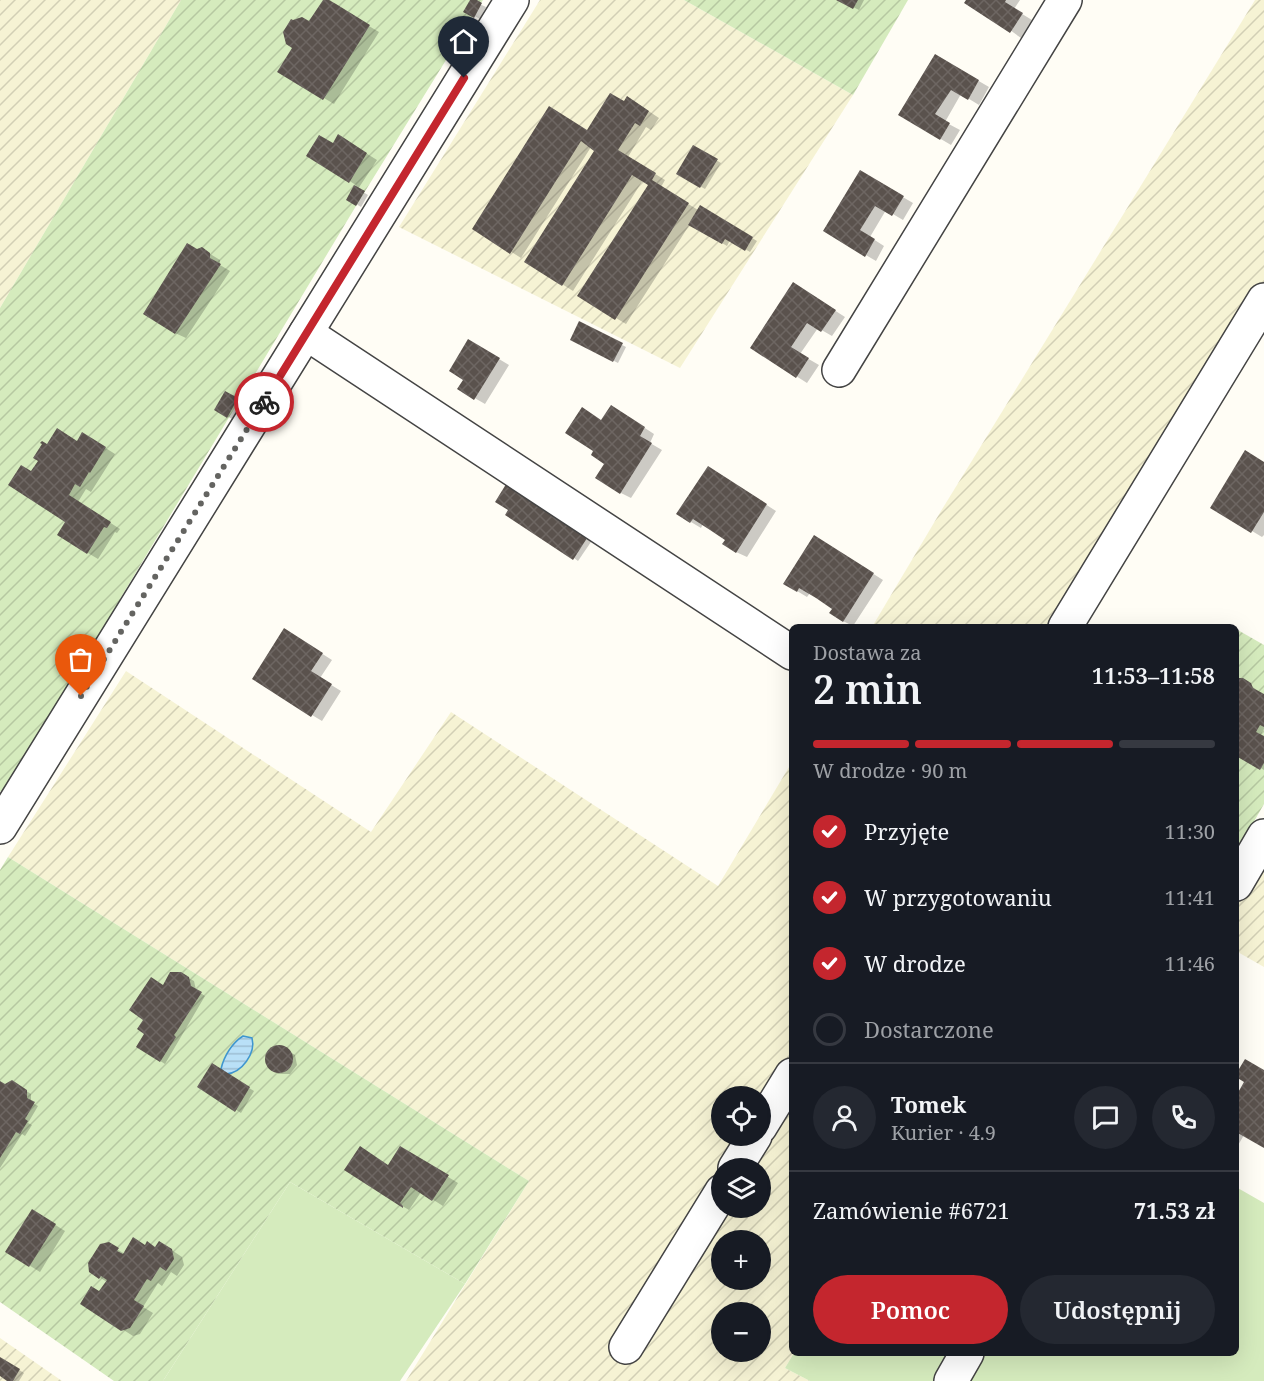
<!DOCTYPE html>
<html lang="pl">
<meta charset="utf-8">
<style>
:root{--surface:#171b24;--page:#242831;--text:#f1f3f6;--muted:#9ea1a6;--line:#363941;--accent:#c4262e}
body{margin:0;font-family:"Noto Serif",serif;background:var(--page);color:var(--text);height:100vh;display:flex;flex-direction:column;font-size:22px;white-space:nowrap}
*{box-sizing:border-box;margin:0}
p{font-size:20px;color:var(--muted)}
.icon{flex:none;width:33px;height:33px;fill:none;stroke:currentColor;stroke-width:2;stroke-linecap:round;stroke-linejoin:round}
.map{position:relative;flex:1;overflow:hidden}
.sheet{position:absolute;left:789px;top:624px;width:450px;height:732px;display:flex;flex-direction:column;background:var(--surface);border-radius:9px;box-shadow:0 6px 24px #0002}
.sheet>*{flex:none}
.tools{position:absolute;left:711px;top:1086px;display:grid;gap:12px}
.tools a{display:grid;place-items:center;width:60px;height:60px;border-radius:50%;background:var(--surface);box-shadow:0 6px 24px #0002;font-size:30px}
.pin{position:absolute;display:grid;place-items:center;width:51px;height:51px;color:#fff;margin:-62px -26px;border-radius:50% 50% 50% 0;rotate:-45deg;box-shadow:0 0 6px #0007}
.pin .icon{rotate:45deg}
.courier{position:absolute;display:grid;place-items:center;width:60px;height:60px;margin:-30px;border:4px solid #c4262e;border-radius:50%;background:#fff;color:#222;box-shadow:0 2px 8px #0007}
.headline em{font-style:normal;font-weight:600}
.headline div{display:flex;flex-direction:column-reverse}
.headline{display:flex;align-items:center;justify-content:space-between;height:102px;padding:0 24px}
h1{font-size:39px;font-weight:600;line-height:45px}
.bar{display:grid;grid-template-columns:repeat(4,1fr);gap:9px 6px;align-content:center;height:72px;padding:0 24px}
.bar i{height:8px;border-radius:4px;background:var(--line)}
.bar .on{background:var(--accent)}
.bar p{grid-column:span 4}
.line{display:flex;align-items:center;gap:15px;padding:0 24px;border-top:2px solid var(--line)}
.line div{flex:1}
.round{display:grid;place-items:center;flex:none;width:63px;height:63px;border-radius:32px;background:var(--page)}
ol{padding:0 24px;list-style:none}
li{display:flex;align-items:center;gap:18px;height:66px}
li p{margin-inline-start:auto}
li .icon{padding:6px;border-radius:50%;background:var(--accent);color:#fff;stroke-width:4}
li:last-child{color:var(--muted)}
li i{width:33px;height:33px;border:3px solid var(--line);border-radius:50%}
.action{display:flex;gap:12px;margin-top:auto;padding:12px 24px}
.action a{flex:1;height:69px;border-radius:36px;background:var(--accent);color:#fff;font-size:24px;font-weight:600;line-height:69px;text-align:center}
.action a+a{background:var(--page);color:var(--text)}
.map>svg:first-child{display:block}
</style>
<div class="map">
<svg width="1264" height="1381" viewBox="0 0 1264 1381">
<defs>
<pattern id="farmland-furrows" width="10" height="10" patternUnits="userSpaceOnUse" patternTransform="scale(1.5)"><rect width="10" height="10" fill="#f6f3d4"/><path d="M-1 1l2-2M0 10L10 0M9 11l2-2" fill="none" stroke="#d2cfb5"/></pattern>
<pattern id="garden-furrows" width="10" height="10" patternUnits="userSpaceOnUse" patternTransform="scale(1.5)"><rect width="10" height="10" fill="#d5ebbd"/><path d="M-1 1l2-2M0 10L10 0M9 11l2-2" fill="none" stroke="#b6c8a1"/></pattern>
<pattern id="water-rules" width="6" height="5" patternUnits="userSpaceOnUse" patternTransform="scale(1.5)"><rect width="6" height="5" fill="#b9e0f7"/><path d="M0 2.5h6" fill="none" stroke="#9ebfd3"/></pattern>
<pattern id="building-cross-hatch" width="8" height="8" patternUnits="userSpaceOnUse" patternTransform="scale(1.5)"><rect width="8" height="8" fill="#5a524d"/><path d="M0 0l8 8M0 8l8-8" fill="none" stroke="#6d6662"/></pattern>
</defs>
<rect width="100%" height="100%" fill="#fffdf5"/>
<!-- farmland -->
<g fill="url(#farmland-furrows)" fill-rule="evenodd">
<path d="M0,0H181L0,308Z"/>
<path d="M540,0H684L853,95L680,368L399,227Z"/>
<path d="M1255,0H1264V293L1066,627H872L941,511Z"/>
<path d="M126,671L371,832L451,712L718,886L792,762V1353H794L785,1368L810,1381H406L529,1181L8,857ZM722,1096H760V1136H722ZM722,1168H760V1208H722ZM722,1240H760V1280H722ZM722,1312H760V1352H722Z"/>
<path d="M1264,829V967L1236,951V880Z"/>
<path d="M0,1338L62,1381H0Z"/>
</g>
<!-- grass -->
<g fill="#d5ebbd">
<path d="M290,1182L465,1284L400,1381H163Z"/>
<path d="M1236,1187L1264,1203V1381H810L785,1368L794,1353H1236Z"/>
</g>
<!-- garden -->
<g fill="url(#garden-furrows)">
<path d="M181,0H483L356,206L120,599L127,604L6,794L0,791V308Z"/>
<path d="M684,0H908L853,95Z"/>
<path d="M1236,629L1264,645V804L1236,853Z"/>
<path d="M8,857L529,1181L465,1284L290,1182L163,1381H114L0,1302V870Z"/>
</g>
<!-- water -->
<path fill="url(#water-rules)" stroke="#3f96cf" stroke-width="1.5" d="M243,1036L252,1038C256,1053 242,1073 226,1074L221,1069C224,1056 232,1043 243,1036Z"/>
<!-- shadow -->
<g fill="#0003">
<path d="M325,0L379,32L334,104L279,71Z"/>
<path d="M471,0L486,7L480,19L465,11Z"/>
<path d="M839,0H864L859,10Z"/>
<path d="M968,0H1020L1014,9L1032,20L1021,38Z"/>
<path d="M936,56L989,87L979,105L961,94L945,122L960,130L951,145L900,115Z"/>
<path d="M624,103L638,104L659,118L651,130L646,127L628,157L665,180L661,187L698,210L700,207L757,241L750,252L730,240L727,246L690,224L626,324L616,318L650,185L643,180L573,291L527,262L596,150L591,147L521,258L474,228Z"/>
<path d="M348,142L377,160L358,189L368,195L361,207L348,199L356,185L308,156L333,144Z"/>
<path d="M694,147L721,163L705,189L678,174Z"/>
<path d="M860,172L913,203L903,220L886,210L870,237L884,246L876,261L825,231Z"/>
<path d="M202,249L220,260V265L230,271L186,338L175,333L197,251Z"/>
<path d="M803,290L845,317L832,336L818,328L800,354L819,365L807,383L752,348Z"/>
<path d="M580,323L626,347L618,363L572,339Z"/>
<path d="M469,341L509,365L485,404L459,389L465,379Z"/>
<path d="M226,393L242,402L232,419L216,410Z"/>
<path d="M622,413L654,434L650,443L662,450L631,498L621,493L606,463L602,422Z"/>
<path d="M93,440L115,454L91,492L86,489L78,502L120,529L117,533L115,532L98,559L88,553L67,522L32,473L48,446Z"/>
<path d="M1264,464V535L1262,537L1212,507Z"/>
<path d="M718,474L776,511L747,557L736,552L727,540L703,524L701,528L691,522Z"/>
<path d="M510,510L593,539L578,561Z"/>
<path d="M815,537L883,580L853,626L843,621L834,608L810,593L807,597L797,591Z"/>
<path d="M294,636L332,660L320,678L341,691L322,721L312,715Z"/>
<path d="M1236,680L1248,683L1264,696V729L1260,736L1264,738V770L1236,754Z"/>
<path d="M181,974L194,981L196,990L205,996L165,1064L138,1047L146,1034L163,986Z"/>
<path d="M274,1047H282L295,1055L297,1065L290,1074H278L266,1063L267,1055Z"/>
<path d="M212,1065L254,1091L241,1113L199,1086Z"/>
<path d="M1264,1072V1146L1244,1135L1237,1147L1236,1099Z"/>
<path d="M0,1083L5,1086L17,1085L31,1094V1102L38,1106L28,1123L32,1125L25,1136L22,1134L0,1168Z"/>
<path d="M401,1148L458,1183L443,1206L421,1192L409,1210L399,1204Z"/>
<path d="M33,1211L65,1231L40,1272L8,1252Z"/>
<path d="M108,1244L125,1254L146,1246L170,1249L182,1257L184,1265L177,1276L171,1272L162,1286L158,1283L143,1307L153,1313L140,1334L133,1336L122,1329L100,1293L107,1282L91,1272Z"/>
<path d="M0,1358L24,1373L19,1381H10L0,1375Z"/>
</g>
<!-- building -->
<g fill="url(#building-cross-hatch)">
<path d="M323,0H329L336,4L370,25L323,100L277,72L292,48L286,44L283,32L291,19L293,20L302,17L309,21Z"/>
<path d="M470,0H477L482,3L474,18L463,12Z"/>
<path d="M836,0H858L853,9Z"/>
<path d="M966,0H1006L1005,2L1023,13L1010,33L964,3Z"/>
<path d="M935,54L979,80L968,100L951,90L935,114L950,123L940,140L898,115Z"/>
<path d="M610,93L624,101L627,96L649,111L640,126L635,123L618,150L656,173L652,180L689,203L615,320L577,296L648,185L632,175L562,286L524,262L594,151L581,141L510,254L472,229L549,106L587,130Z"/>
<path d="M338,134L367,153L349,183L306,156L319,135L333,143Z"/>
<path d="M693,145L718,159L700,188L676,174Z"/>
<path d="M860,170L904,196L892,216L875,206L860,230L875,239L865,257L823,231Z"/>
<path d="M354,185L365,191L356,206L346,200Z"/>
<path d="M700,205L753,237L745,251L725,239L722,244L688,225Z"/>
<path d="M187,243L197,249L202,247L210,253V258L221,264L175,334L143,314Z"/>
<path d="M793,282L836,310L821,332L807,323L791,347L809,358L796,378L750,348Z"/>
<path d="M579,321L623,343L613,362L570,340Z"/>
<path d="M468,339L500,358L474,400L457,389L463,380L449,371Z"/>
<path d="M225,391L238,398L227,418L214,410Z"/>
<path d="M611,405L645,427L640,436L652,443L620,494L595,478L604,464L591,455L593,451L565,433L582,407L601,420Z"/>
<path d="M57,428L77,441L82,432L106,447L90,473L89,472L80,487L75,484L69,495L111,522L107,528L104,527L87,554L57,535L65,522L8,485L21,465L31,471L38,461L33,458L42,444L40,443L42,441L47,444Z"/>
<path d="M1245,450L1264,462V512L1251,533L1210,508Z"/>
<path d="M708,466L767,504L736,553L722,544L725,540L710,530L693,519L690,523L676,514Z"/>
<path d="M508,481L589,535L573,560L505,515L508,510L495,502Z"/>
<path d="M814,535L874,573L843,622L829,613L832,609L816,598L799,588L797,592L783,584Z"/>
<path d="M284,628L323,653L311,671L332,684L311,717L252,679Z"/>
<path d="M1236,678H1243L1251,683L1253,688L1264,694V727L1260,725L1256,732L1264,736V763L1260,770L1236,756Z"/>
<path d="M170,972H181L189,977L191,986L202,992L177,1031L174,1035L176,1037L160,1062L136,1047L144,1034L137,1029L143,1020L129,1010L151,977L163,985Z"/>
<circle cx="279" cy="1059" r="14"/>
<path d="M1245,1059L1264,1070V1148L1236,1132V1096L1244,1082L1236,1077V1074Z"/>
<path d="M212,1063L250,1087L235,1112L197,1087Z"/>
<path d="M12,1080L27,1090V1098L35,1102L25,1119L28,1121L20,1134L16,1132L0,1158V1081L5,1084Z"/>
<path d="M360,1146L388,1165L400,1146L449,1175L432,1201L411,1187L400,1203L403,1206V1208L344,1170Z"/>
<path d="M32,1209L56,1224L29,1267L5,1252Z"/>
<path d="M133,1237L145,1245L147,1241L155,1247L159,1241L172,1249L174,1259L166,1271L160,1267L151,1281L147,1279L134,1300L144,1306L130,1328L121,1331L80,1304L91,1286L99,1291L107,1280L101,1276L99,1279L89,1272L88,1263L100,1244L109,1242L119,1248L117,1251L123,1254Z"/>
<path d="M0,1357L20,1369L13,1381H7L0,1376Z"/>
</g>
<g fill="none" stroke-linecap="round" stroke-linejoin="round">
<!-- minor casing -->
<g stroke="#444" stroke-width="36">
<g id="minor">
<path d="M306,333L792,653"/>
<path d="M839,370L1065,0"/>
<path d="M1065,627L1264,300"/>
<path d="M0,827L512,0"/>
<path d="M1236,884L1264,836"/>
<path d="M760,1127L792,1075"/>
<path d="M735,1168L755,1136"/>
<path d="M626,1347L722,1191"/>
<path d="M951,1381L967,1353"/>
</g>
</g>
<!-- minor -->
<use href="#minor" stroke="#fff" stroke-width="33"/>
</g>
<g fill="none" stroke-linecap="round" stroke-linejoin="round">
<!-- done -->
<path stroke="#646461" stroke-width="6" stroke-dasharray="0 10.8" d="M81,696L264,402"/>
<!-- route -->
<path stroke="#c4262e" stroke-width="8" d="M264,402L464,78"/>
</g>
</svg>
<div class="tools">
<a><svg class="icon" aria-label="locate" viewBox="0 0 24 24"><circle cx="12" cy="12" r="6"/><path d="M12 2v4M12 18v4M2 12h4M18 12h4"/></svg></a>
<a><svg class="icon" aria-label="layers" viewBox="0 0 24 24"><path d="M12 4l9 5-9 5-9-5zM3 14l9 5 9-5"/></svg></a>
<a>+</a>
<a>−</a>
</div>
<div class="pin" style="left:81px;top:696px;background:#ea580c"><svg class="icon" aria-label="bag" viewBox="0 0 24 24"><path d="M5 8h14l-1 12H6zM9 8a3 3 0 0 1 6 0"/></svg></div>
<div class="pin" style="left:464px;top:78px;background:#1f2937"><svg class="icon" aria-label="home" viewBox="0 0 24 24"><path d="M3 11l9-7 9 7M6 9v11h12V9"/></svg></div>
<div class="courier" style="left:264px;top:402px"><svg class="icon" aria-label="bike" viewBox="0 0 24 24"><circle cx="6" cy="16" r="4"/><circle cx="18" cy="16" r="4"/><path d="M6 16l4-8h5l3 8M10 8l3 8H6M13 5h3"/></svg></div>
<section class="sheet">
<div class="headline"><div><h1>2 min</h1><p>Dostawa za</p></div><em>11:53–11:58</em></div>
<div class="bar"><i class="on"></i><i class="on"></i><i class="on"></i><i></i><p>W drodze · 90 m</p></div>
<ol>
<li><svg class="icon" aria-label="check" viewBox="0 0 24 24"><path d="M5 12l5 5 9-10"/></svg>Przyjęte<p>11:30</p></li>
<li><svg class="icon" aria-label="check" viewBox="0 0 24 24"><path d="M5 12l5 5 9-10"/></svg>W przygotowaniu<p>11:41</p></li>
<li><svg class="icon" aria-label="check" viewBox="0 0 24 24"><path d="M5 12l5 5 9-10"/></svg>W drodze<p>11:46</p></li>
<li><i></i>Dostarczone</li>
</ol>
<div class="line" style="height:108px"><a class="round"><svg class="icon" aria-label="person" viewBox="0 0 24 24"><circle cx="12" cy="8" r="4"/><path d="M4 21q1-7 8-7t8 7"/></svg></a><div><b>Tomek</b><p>Kurier · 4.9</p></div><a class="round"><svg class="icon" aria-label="chat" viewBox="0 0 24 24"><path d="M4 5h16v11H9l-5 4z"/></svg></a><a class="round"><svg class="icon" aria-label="phone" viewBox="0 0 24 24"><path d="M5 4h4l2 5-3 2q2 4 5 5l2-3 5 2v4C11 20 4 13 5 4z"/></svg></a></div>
<div class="line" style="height:78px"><div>Zamówienie #6721</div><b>71.53 zł</b></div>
<div class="action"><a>Pomoc</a><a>Udostępnij</a></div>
</section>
</div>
